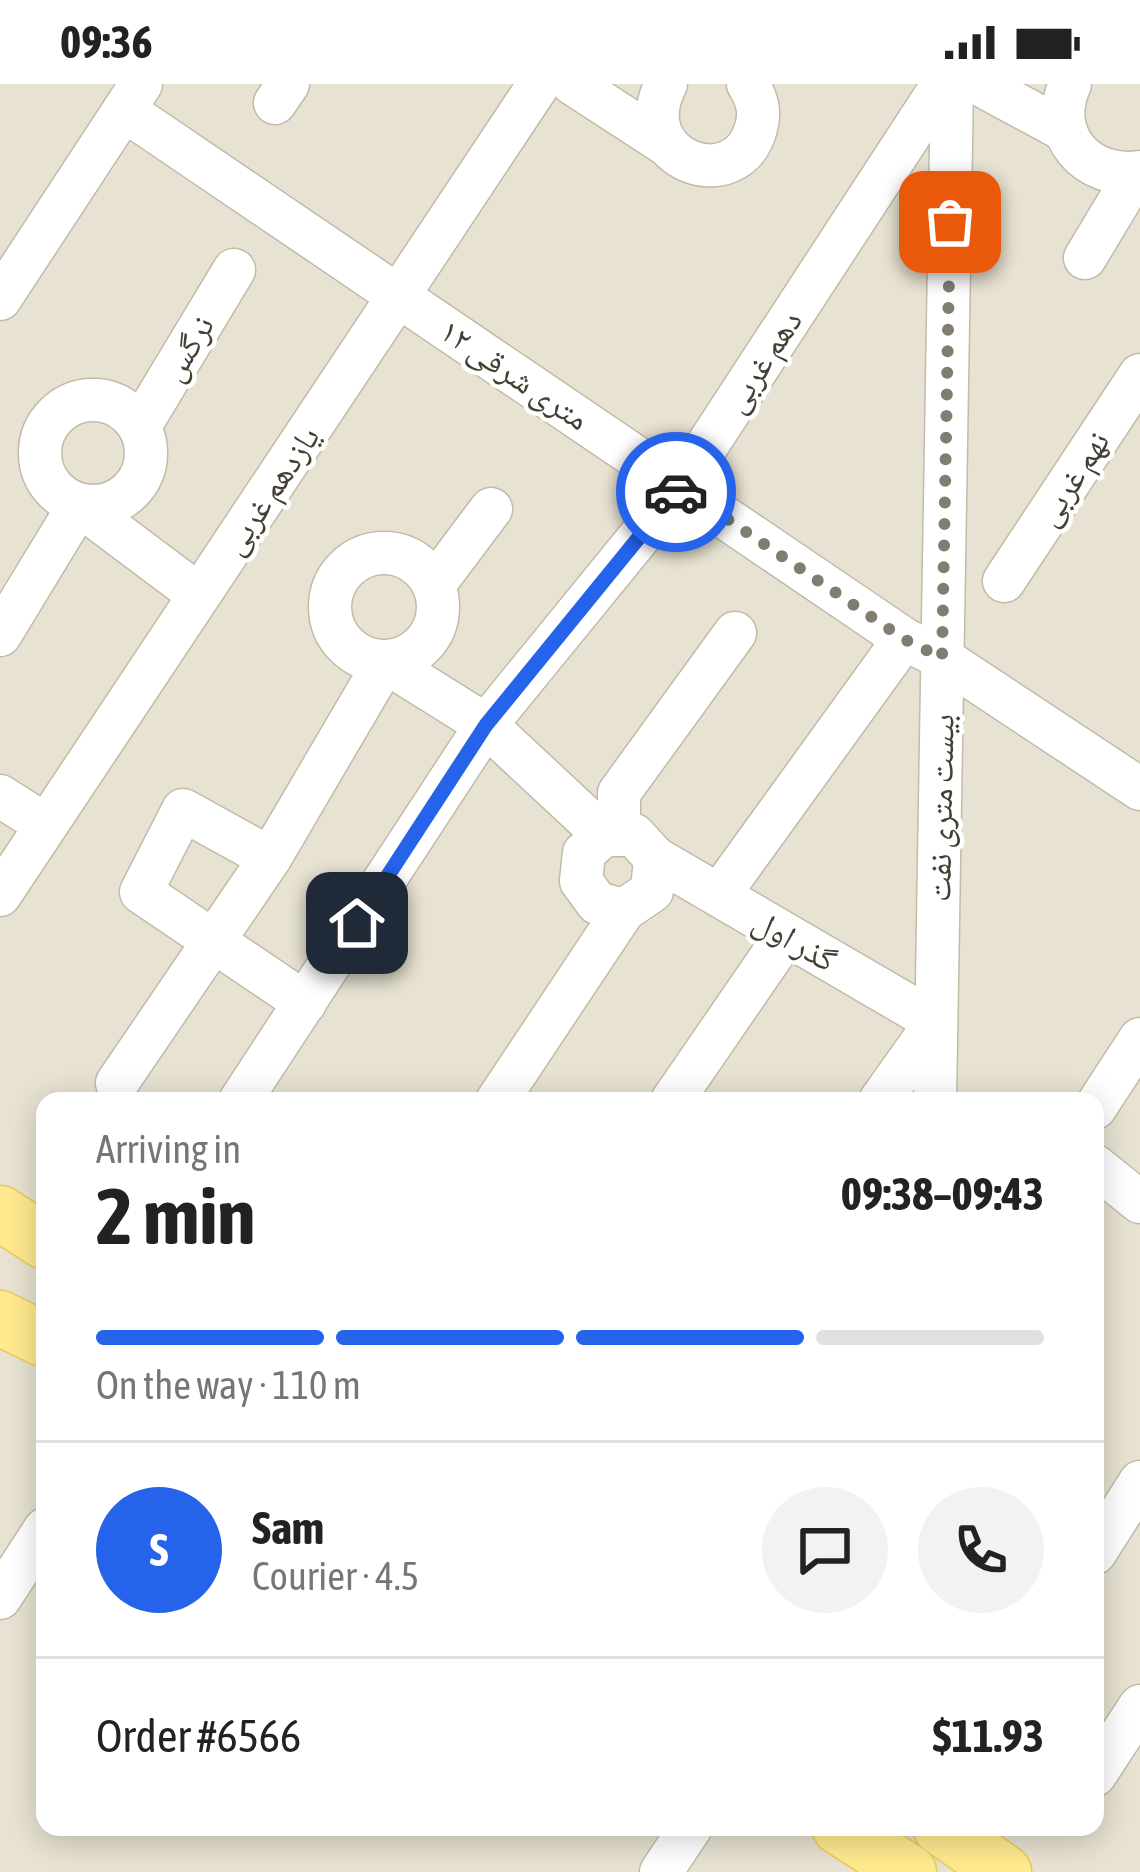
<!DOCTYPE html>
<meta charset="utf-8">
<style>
:root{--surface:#fff;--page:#f2f2f2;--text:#222;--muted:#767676;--line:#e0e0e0;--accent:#2563eb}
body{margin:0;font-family:"Asap Condensed","Noto Naskh Arabic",sans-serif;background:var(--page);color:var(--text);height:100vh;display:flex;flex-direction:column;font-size:45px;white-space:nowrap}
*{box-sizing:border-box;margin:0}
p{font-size:39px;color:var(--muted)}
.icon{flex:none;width:66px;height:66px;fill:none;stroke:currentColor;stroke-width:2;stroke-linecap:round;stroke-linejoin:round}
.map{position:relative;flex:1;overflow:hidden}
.drawer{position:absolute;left:36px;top:1008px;width:1068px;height:744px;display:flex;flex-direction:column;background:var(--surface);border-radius:24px;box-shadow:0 6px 30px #0003}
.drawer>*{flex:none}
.pin{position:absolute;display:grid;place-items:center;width:102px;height:102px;color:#fff;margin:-51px;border-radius:24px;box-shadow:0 6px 18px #0006}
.courier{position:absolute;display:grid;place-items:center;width:120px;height:120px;margin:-60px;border:9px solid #2563eb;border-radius:50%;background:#fff;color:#222;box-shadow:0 3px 15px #0007}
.summary em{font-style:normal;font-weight:700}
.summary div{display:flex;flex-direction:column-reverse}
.summary{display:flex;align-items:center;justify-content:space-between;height:204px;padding:0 60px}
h1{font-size:78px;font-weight:700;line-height:90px}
.bar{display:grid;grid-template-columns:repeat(4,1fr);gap:18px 12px;align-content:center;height:144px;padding:0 60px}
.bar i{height:15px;border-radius:9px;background:var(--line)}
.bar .active{background:var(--accent)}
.bar p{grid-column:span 4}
.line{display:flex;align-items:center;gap:30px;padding:0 60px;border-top:3px solid var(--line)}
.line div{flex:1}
.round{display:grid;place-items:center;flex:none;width:126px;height:126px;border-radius:63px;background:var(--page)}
.status{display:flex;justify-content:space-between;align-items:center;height:84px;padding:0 60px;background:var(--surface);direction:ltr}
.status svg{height:33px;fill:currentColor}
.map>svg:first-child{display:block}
</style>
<div class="status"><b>09:36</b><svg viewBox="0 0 49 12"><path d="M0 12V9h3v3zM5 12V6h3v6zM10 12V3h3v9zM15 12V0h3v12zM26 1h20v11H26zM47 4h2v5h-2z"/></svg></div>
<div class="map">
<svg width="1140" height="1788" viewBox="0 0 1140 1788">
<rect width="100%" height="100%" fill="#f2efe3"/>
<!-- residential -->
<path fill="#e7e2d1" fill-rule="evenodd" d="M0,0H1140V1788H0ZM45,1017H1095V1743H45Z"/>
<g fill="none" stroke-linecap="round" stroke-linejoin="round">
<!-- minor casing -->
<g stroke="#c1bba8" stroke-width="45">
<g id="minor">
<path d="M573,0L667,61"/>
<path d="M666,0C627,76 737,115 756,44C761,28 757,15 748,0"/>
<path d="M979,0L1066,47"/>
<path d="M1070,0C1047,51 1087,96 1140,88"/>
<path d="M275,19L288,0"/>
<path d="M124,26L904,555L942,574L1140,705"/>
<path d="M1085,174L1136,89"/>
<path d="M0,215L141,0"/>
<circle cx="93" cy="369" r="53"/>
<path d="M140,342L234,186"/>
<circle cx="384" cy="523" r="54"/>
<path d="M1004,497L1140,291"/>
<path d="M434,501L491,425"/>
<path d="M0,551L79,421L199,511"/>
<path d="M0,712L46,741"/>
<path d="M619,750V709L735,549"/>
<path d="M270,774L183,726L141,808L305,919"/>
<path d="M655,774L652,807L624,826L597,819L581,797L584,769L604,751H634L655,774L936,938L880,1017"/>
<path d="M0,811L539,0"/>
<path d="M719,811L904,555"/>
<path d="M117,999L270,774L385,578L486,641L604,751"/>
<path d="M240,1017L486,641L680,403L943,0"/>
<path d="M497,1017L624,826"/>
<path d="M672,1017L786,851"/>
<path d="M935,1017L952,0"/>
<path d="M1095,1024L1140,955"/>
<path d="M1095,1082L1140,1118"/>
<path d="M1095,1469L1140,1398"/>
<path d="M0,1514L45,1445"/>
<path d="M1095,1691L1140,1622"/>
<path d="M661,1788L691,1743"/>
</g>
</g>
<!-- major casing -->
<g stroke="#e8cb5b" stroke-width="57">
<g id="major">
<path d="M0,1129L45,1158"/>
<path d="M0,1234L45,1256"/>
<path d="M839,1743L909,1788"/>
<path d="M940,1743L1004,1788"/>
</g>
</g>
<!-- minor -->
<use href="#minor" stroke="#fff" stroke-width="42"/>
<!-- major -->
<use href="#major" stroke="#ffea8f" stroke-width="54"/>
</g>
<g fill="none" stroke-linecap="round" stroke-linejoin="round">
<!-- done -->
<path stroke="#817d71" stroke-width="12" stroke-dasharray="0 21.6" d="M676,408L680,403L904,555L942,574L950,138"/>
<!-- route -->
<path stroke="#2563eb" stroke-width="15" d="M357,839L486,641L676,408"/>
</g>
<g text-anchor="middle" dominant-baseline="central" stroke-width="9" stroke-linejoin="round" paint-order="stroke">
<!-- street labels -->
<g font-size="33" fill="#443f33" stroke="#fff">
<text transform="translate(187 264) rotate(-59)">نرگس</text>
<text transform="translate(762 277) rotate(-57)">دهم غربی</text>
<text transform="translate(515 290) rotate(34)">۱۲ متری شرقی</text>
<text transform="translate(1072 394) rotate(-57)">نهم غربی</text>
<text transform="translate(270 406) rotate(-56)">یازدهم غربی</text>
<text transform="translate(940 724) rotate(-89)">بیست متری نفت</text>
<text transform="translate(795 856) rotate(30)">گذر اول</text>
</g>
</g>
</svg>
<div class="pin" style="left:950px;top:138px;background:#ea580c"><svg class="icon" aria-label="bag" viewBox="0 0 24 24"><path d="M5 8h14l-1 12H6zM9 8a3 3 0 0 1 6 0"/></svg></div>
<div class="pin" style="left:357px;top:839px;background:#1f2937"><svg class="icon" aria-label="home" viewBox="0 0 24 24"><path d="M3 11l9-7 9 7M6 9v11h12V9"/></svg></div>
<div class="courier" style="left:676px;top:408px"><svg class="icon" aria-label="car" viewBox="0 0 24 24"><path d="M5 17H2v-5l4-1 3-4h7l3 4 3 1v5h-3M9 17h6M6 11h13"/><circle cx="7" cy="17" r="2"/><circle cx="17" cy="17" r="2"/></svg></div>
<section class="drawer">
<div class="summary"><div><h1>2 min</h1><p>Arriving in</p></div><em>09:38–09:43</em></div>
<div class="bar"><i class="active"></i><i class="active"></i><i class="active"></i><i></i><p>On the way · 110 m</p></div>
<div class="line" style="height:216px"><b class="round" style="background:var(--accent);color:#fff">S</b><div><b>Sam</b><p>Courier · 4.5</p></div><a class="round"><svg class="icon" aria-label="chat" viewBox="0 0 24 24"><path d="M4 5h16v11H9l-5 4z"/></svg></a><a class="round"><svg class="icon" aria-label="phone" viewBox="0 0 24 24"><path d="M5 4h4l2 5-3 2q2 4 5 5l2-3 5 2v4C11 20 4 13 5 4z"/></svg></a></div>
<div class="line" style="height:156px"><div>Order #6566</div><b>$11.93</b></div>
</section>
</div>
